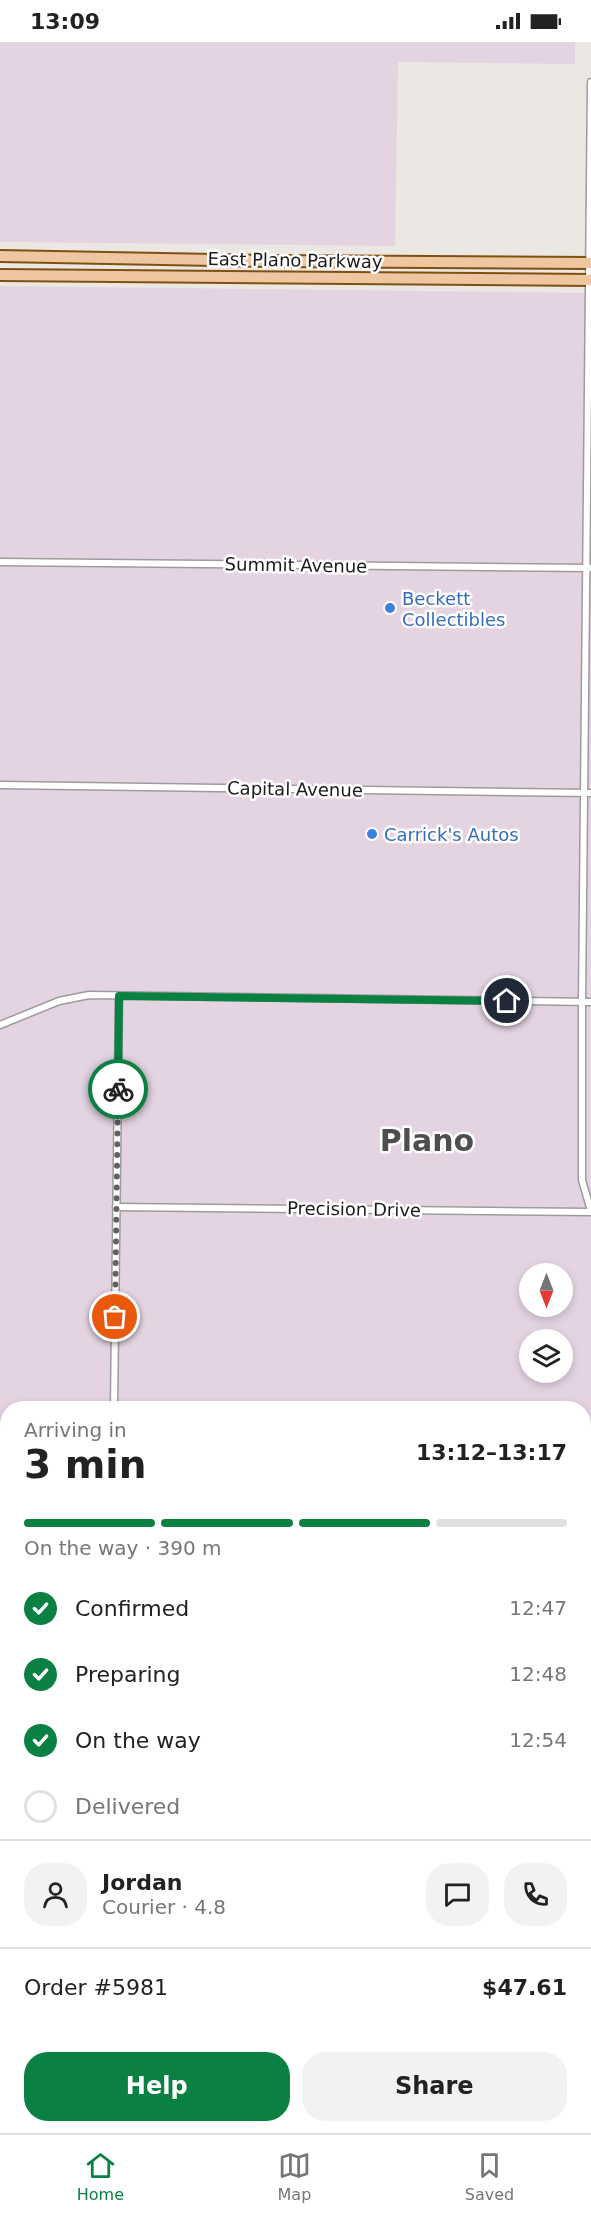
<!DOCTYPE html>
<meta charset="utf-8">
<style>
:root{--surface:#fff;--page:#f2f2f2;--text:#222;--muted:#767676;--line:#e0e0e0;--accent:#0b8043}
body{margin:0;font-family:"DejaVu Sans",sans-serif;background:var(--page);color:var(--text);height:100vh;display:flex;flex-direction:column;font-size:22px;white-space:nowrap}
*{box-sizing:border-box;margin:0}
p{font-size:20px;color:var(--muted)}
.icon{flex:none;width:33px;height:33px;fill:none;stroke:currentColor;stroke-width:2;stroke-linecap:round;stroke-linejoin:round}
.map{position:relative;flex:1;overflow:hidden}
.sheet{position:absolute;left:0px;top:1359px;width:591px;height:732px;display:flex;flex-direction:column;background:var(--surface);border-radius:24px 24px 0 0;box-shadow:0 3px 9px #0003}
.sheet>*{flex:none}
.needle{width:39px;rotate:180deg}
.controls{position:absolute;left:519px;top:1221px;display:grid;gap:12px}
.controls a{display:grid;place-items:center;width:54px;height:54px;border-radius:50%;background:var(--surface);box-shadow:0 3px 9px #0003;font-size:30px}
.pin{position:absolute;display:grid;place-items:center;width:51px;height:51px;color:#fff;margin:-26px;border:3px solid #fff;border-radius:50%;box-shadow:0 2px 6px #0007}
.courier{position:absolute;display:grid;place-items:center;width:60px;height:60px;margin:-30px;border:4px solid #0b8043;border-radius:50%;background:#fff;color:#222;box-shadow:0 2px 8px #0007}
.head em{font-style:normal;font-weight:700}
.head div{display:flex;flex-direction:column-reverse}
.head{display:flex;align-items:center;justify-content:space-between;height:102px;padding:0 24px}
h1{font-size:39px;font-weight:700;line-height:45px}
.bar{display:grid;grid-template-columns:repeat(4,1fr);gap:9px 6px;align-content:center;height:72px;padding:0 24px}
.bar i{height:8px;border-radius:4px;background:var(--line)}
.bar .current{background:var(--accent)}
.bar p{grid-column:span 4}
.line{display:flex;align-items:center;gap:15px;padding:0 24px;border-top:2px solid var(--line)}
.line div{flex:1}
.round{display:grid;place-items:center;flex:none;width:63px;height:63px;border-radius:24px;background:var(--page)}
ol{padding:0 24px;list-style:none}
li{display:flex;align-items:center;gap:18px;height:66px}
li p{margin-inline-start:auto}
li .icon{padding:6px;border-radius:50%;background:var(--accent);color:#fff;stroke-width:4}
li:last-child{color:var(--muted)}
li i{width:33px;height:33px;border:3px solid var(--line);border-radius:50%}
.primary-button{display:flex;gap:12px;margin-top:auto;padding:12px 24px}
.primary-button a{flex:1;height:69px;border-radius:24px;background:var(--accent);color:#fff;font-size:24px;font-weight:700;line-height:69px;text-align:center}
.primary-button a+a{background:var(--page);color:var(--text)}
.status{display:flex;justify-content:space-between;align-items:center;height:42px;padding:0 30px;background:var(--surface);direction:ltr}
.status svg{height:16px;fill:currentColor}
.menu{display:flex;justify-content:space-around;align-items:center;height:84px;border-top:2px solid var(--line);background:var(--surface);font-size:16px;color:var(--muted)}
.menu a{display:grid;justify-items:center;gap:3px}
.menu .current{color:var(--accent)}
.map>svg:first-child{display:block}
</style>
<div class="status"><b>13:09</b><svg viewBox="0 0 49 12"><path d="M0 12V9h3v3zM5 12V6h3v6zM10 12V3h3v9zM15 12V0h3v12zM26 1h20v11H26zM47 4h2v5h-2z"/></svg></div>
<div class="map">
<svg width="591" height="2091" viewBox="0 0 591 2091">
<rect width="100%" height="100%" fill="#ebe7e2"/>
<!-- residential -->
<g fill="#d9d8d8">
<path d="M0,1722L8,1723V2084H201V2091H0Z"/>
<path d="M584,1732V1807L591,1808V1907H584Z"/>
<path d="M584,1923H591V2091H218V2084H584Z"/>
</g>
<!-- commercial -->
<g fill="#ebd2d4">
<path d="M0,1472L8,1474L7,1700L0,1699Z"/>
<rect x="584" y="1619" width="7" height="95"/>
<path d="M585,1732H591V1808H584Z"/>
</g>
<!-- industrial -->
<g fill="#e4d4e2" fill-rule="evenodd">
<path d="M0,0H575V22L398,20L395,204L0,200Z"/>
<path d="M0,244L591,251V1488L584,1489V1366H8L7,1437L0,1435ZM530,1232H562V1264H530ZM530,1298H562V1330H530Z"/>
</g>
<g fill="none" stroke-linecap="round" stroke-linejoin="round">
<!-- street casing -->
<g stroke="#9c9c9c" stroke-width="9">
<g id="street">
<path d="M591,40L582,960V1138L591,1169"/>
<path d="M0,520L590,526"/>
<path d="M0,743L591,751"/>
<path d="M0,983L59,959L89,953L591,960"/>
<path d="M116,1165L591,1170"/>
<path d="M114,1366L119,954"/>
<path d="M0,1834H8"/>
<path d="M584,1914H591"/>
<path d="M0,1950H8"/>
<path d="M584,2050H591"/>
<path d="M0,2065H8"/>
</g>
</g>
<!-- secondary casing -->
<g stroke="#626311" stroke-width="12">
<g id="secondary">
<path d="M0,1708H8"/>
<path d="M584,1723H591"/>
<path d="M208,2091V2084"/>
</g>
</g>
<!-- primary casing -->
<g stroke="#805011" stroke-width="14">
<g id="primary">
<path d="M0,214L267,219L591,221"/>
<path d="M0,233L591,238"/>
</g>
</g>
<!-- street -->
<use href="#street" stroke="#fff" stroke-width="6"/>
<!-- secondary -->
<use href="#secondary" stroke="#f0eeba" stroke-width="9"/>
<!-- primary -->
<use href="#primary" stroke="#efc6a2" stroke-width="10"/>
<!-- rail casing -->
<g stroke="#696969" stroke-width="4.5">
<g id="rail">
<path d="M0,1454L8,1456"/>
<path d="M584,1509L591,1508"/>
</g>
</g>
<!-- rail -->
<use href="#rail" stroke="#fff" stroke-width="2" stroke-dasharray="7" stroke-linecap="butt"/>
</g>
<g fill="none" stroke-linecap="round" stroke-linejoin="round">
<!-- done -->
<path stroke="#646261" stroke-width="6" stroke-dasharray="0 10.8" d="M115,1275L118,1047"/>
<!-- route -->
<path stroke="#0b8043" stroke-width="8" d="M118,1047L119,954L507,959"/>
</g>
<!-- markers -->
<g fill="#3f7fe0" stroke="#fff" stroke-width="2">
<circle cx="390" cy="566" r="6"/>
<circle cx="372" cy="792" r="6"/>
</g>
<g text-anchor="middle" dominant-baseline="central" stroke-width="5" stroke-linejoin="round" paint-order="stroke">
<!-- street labels -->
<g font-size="18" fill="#1b1b1b" stroke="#fff">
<text transform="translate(295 218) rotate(1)">East Plano Parkway</text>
<text transform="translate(296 523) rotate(1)">Summit Avenue</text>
<text transform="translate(295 747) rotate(1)">Capital Avenue</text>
<text transform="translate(354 1167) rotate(1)">Precision Drive</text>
</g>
<!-- shop labels -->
<g font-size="18" fill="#366cbe" stroke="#fff" text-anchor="start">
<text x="402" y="556">Beckett<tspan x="402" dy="21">Collectibles</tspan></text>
<text x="384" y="792">Carrick's Autos</text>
</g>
<!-- town labels -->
<g font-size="30" font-weight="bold" fill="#4e4e4e" stroke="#fff">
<text x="427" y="1098">Plano</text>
</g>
</g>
</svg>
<div class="controls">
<a><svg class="needle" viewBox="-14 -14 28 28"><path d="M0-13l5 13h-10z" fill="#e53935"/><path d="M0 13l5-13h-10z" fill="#767676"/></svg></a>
<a><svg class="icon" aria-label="layers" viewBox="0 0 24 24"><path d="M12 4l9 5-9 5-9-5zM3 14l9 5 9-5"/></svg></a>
</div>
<div class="pin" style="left:115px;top:1275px;background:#ea580c"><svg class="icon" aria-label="bag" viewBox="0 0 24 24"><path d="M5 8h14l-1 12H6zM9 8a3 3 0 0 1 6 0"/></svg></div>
<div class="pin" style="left:507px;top:959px;background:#1f2937"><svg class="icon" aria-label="home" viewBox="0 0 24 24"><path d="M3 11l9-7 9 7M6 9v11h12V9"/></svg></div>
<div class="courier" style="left:118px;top:1047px"><svg class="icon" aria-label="bike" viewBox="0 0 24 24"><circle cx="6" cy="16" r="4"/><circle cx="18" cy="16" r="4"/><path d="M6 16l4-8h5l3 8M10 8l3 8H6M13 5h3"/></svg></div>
<section class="sheet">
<div class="head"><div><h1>3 min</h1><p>Arriving in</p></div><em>13:12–13:17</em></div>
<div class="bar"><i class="current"></i><i class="current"></i><i class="current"></i><i></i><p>On the way · 390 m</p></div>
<ol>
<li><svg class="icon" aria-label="check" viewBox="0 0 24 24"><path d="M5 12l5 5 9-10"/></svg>Confirmed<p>12:47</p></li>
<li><svg class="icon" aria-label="check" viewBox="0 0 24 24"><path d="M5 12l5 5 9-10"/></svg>Preparing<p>12:48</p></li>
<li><svg class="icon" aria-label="check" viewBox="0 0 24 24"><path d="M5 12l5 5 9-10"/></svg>On the way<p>12:54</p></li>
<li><i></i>Delivered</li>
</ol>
<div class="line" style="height:108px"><a class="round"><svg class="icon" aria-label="person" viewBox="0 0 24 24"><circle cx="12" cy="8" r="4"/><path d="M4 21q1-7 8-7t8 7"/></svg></a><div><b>Jordan</b><p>Courier · 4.8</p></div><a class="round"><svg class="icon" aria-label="chat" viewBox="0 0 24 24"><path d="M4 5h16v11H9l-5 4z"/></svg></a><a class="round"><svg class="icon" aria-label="phone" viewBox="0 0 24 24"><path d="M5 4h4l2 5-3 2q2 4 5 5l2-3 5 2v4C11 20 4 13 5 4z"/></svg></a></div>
<div class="line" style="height:78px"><div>Order #5981</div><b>$47.61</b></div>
<div class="primary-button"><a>Help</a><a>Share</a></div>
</section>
</div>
<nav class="menu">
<a class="current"><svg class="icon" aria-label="home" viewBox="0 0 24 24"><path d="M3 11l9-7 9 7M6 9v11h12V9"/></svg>Home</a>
<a><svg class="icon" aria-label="map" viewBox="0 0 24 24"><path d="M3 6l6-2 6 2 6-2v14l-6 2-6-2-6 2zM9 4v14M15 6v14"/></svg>Map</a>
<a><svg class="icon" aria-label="saved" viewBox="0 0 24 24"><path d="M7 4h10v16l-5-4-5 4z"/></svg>Saved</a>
</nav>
